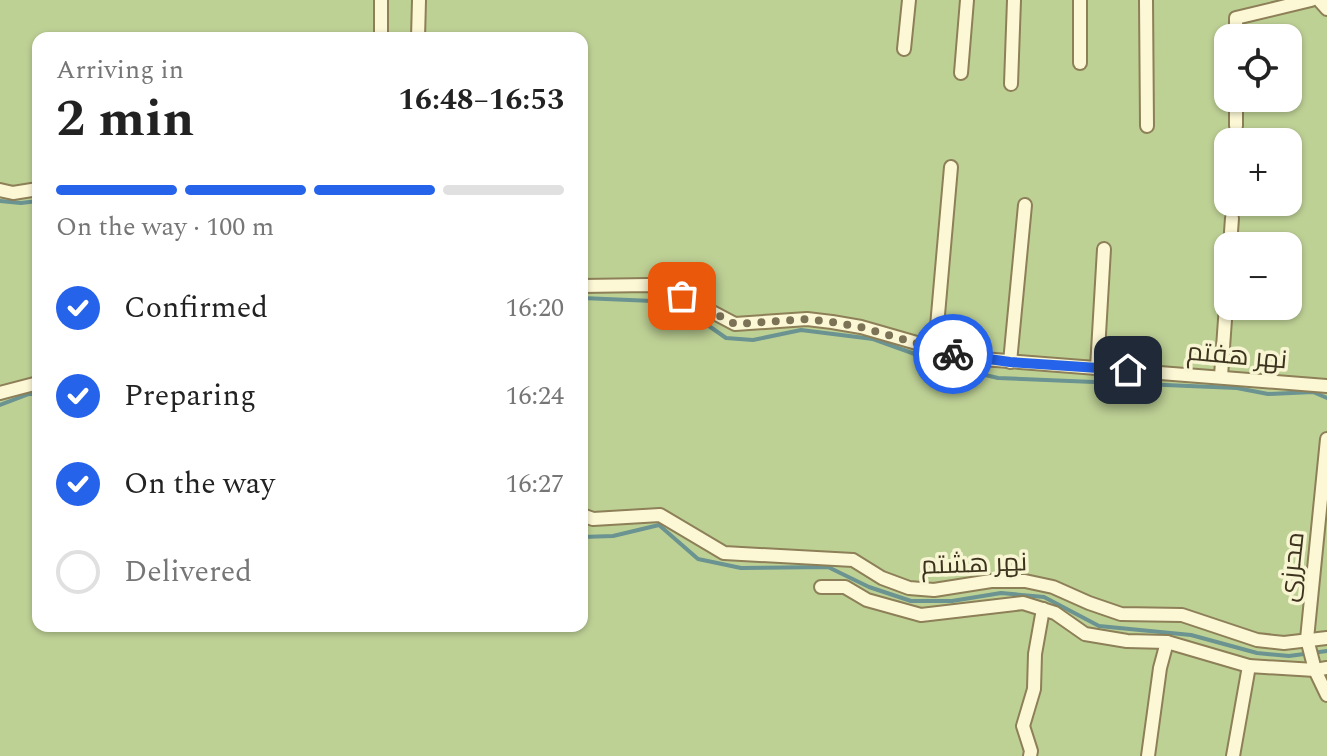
<!DOCTYPE html>
<meta charset="utf-8">
<style>
:root{--surface:#fff;--page:#f6f6f6;--text:#222;--muted:#767676;--line:#e0e0e0;--accent:#2563eb}
body{margin:0;font-family:Spectral,Cairo,serif;background:var(--page);color:var(--text);height:100vh;display:flex;flex-direction:column;font-size:30px;white-space:nowrap}
*{box-sizing:border-box;margin:0}
p{font-size:26px;color:var(--muted)}
.icon{flex:none;width:44px;height:44px;fill:none;stroke:currentColor;stroke-width:2;stroke-linecap:round;stroke-linejoin:round}
.map{position:relative;flex:1;overflow:hidden}
.side{position:absolute;left:32px;top:32px;width:556px;height:600px;display:flex;flex-direction:column;background:var(--surface);border-radius:16px;box-shadow:0 2px 6px #0004}
.side>*{flex:none}
.buttons{position:absolute;left:1214px;top:24px;display:grid;gap:16px}
.buttons a{display:grid;place-items:center;width:88px;height:88px;border-radius:16px;background:var(--surface);box-shadow:0 2px 6px #0004;font-size:40px}
.pin{position:absolute;display:grid;place-items:center;width:68px;height:68px;color:#fff;margin:-34px;border-radius:16px;box-shadow:0 4px 12px #0006}
.courier{position:absolute;display:grid;place-items:center;width:80px;height:80px;margin:-40px;border:6px solid #2563eb;border-radius:50%;background:#fff;color:#222;box-shadow:0 2px 10px #0007}
.overview em{font-style:normal;font-weight:700}
.overview div{display:flex;flex-direction:column-reverse}
.overview{display:flex;align-items:center;justify-content:space-between;height:136px;padding:0 24px}
h1{font-size:52px;font-weight:700;line-height:60px}
.bar{display:grid;grid-template-columns:repeat(4,1fr);gap:12px 8px;align-content:center;height:96px;padding:0 24px}
.bar i{height:10px;border-radius:6px;background:var(--line)}
.bar .on{background:var(--accent)}
.bar p{grid-column:span 4}
ol{padding:0 24px;list-style:none}
li{display:flex;align-items:center;gap:24px;height:88px}
li p{margin-inline-start:auto}
li .icon{padding:8px;border-radius:50%;background:var(--accent);color:#fff;stroke-width:4}
li:last-child{color:var(--muted)}
li i{width:44px;height:44px;border:4px solid var(--line);border-radius:50%}
.map>svg:first-child{display:block}
</style>
<div class="map">
<svg width="1327" height="756" viewBox="0 0 1327 756">
<rect width="100%" height="100%" fill="#f2edc2"/>
<!-- green -->
<path fill="#bed195" fill-rule="evenodd" d="M0,0H1327V756H0ZM38,38H582V626H38ZM1228,38H1288V98H1228ZM1228,142H1288V202H1228ZM1228,246H1288V306H1228Z"/>
<g fill="none" stroke-linecap="round" stroke-linejoin="round">
<!-- stream -->
<g stroke="#6a9391" stroke-width="4">
<path d="M0,201L21,203L38,201"/>
<path d="M582,298L653,301L689,312L726,338L753,340L801,330L873,339L951,367L998,378L1237,388L1268,394L1313,392L1327,398"/>
<path d="M0,405L29,394H38"/>
<path d="M582,537L613,536L659,525L698,559L741,568L828,567L869,587L911,601H952L1001,593L1044,597L1099,626L1191,635L1257,653L1289,656L1327,651"/>
</g>
<!-- minor casing -->
<g stroke="#8d7f57" stroke-width="16">
<g id="minor">
<path d="M1146,0L1147,126"/>
<path d="M1319,0L1327,9"/>
<path d="M381,38V0"/>
<path d="M418,38L419,0"/>
<path d="M1236,38V18L1311,0"/>
<path d="M904,49L909,0"/>
<path d="M1080,63V0"/>
<path d="M961,73L967,0"/>
<path d="M1011,84L1014,0"/>
<path d="M1236,126V98"/>
<path d="M0,190L13,193L38,189"/>
<path d="M1230,246L1232,218"/>
<path d="M582,286L649,285L682,296L735,324L807,319L832,322L861,327L969,358L1327,386"/>
<path d="M935,349L951,167"/>
<path d="M1010,362L1025,205"/>
<path d="M1097,368L1104,249"/>
<path d="M1221,376L1228,277"/>
<path d="M0,393L38,383"/>
<path d="M1327,439L1307,639L1315,670L1327,695"/>
<path d="M582,515L593,519L660,515L724,553L853,560L882,578L909,588L934,590L991,581H1025L1053,587L1089,603L1121,614L1182,615L1257,640L1284,643L1327,638"/>
<path d="M821,587H845L867,600L921,615L1023,603L1055,613L1085,634L1127,641L1167,642L1249,666L1315,670L1327,668"/>
<path d="M1030,756L1031,751L1023,726L1034,689L1035,654L1043,609"/>
<path d="M1148,756L1160,668L1167,642"/>
<path d="M1233,756L1249,666"/>
</g>
</g>
<!-- minor -->
<use href="#minor" stroke="#fcf8d6" stroke-width="12"/>
</g>
<g fill="none" stroke-linecap="round" stroke-linejoin="round">
<!-- done -->
<path stroke="#7c7357" stroke-width="8" stroke-dasharray="0 14.4" d="M682,296L735,324L807,319L832,322L861,327L953,354"/>
<!-- route -->
<path stroke="#2563eb" stroke-width="10" d="M953,354L1010,362L1128,370"/>
</g>
<g text-anchor="middle" dominant-baseline="central" stroke-width="7" stroke-linejoin="round" paint-order="stroke">
<!-- street labels -->
<g font-size="26" fill="#3c321d" stroke="#f8f5d2">
<text transform="translate(1237 356) rotate(5)">نهر هفتم</text>
<text transform="translate(974 564) rotate(-2)">نهر هشتم</text>
<text transform="translate(1292 567) rotate(-84)">محرزی</text>
</g>
</g>
</svg>
<div class="buttons">
<a><svg class="icon" aria-label="locate" viewBox="0 0 24 24"><circle cx="12" cy="12" r="6"/><path d="M12 2v4M12 18v4M2 12h4M18 12h4"/></svg></a>
<a>+</a>
<a>−</a>
</div>
<div class="pin" style="left:682px;top:296px;background:#ea580c"><svg class="icon" aria-label="bag" viewBox="0 0 24 24"><path d="M5 8h14l-1 12H6zM9 8a3 3 0 0 1 6 0"/></svg></div>
<div class="pin" style="left:1128px;top:370px;background:#1f2937"><svg class="icon" aria-label="home" viewBox="0 0 24 24"><path d="M3 11l9-7 9 7M6 9v11h12V9"/></svg></div>
<div class="courier" style="left:953px;top:354px"><svg class="icon" aria-label="bike" viewBox="0 0 24 24"><circle cx="6" cy="16" r="4"/><circle cx="18" cy="16" r="4"/><path d="M6 16l4-8h5l3 8M10 8l3 8H6M13 5h3"/></svg></div>
<section class="side">
<div class="overview"><div><h1>2 min</h1><p>Arriving in</p></div><em>16:48–16:53</em></div>
<div class="bar"><i class="on"></i><i class="on"></i><i class="on"></i><i></i><p>On the way · 100 m</p></div>
<ol>
<li><svg class="icon" aria-label="check" viewBox="0 0 24 24"><path d="M5 12l5 5 9-10"/></svg>Confirmed<p>16:20</p></li>
<li><svg class="icon" aria-label="check" viewBox="0 0 24 24"><path d="M5 12l5 5 9-10"/></svg>Preparing<p>16:24</p></li>
<li><svg class="icon" aria-label="check" viewBox="0 0 24 24"><path d="M5 12l5 5 9-10"/></svg>On the way<p>16:27</p></li>
<li><i></i>Delivered</li>
</ol>
</section>
</div>
